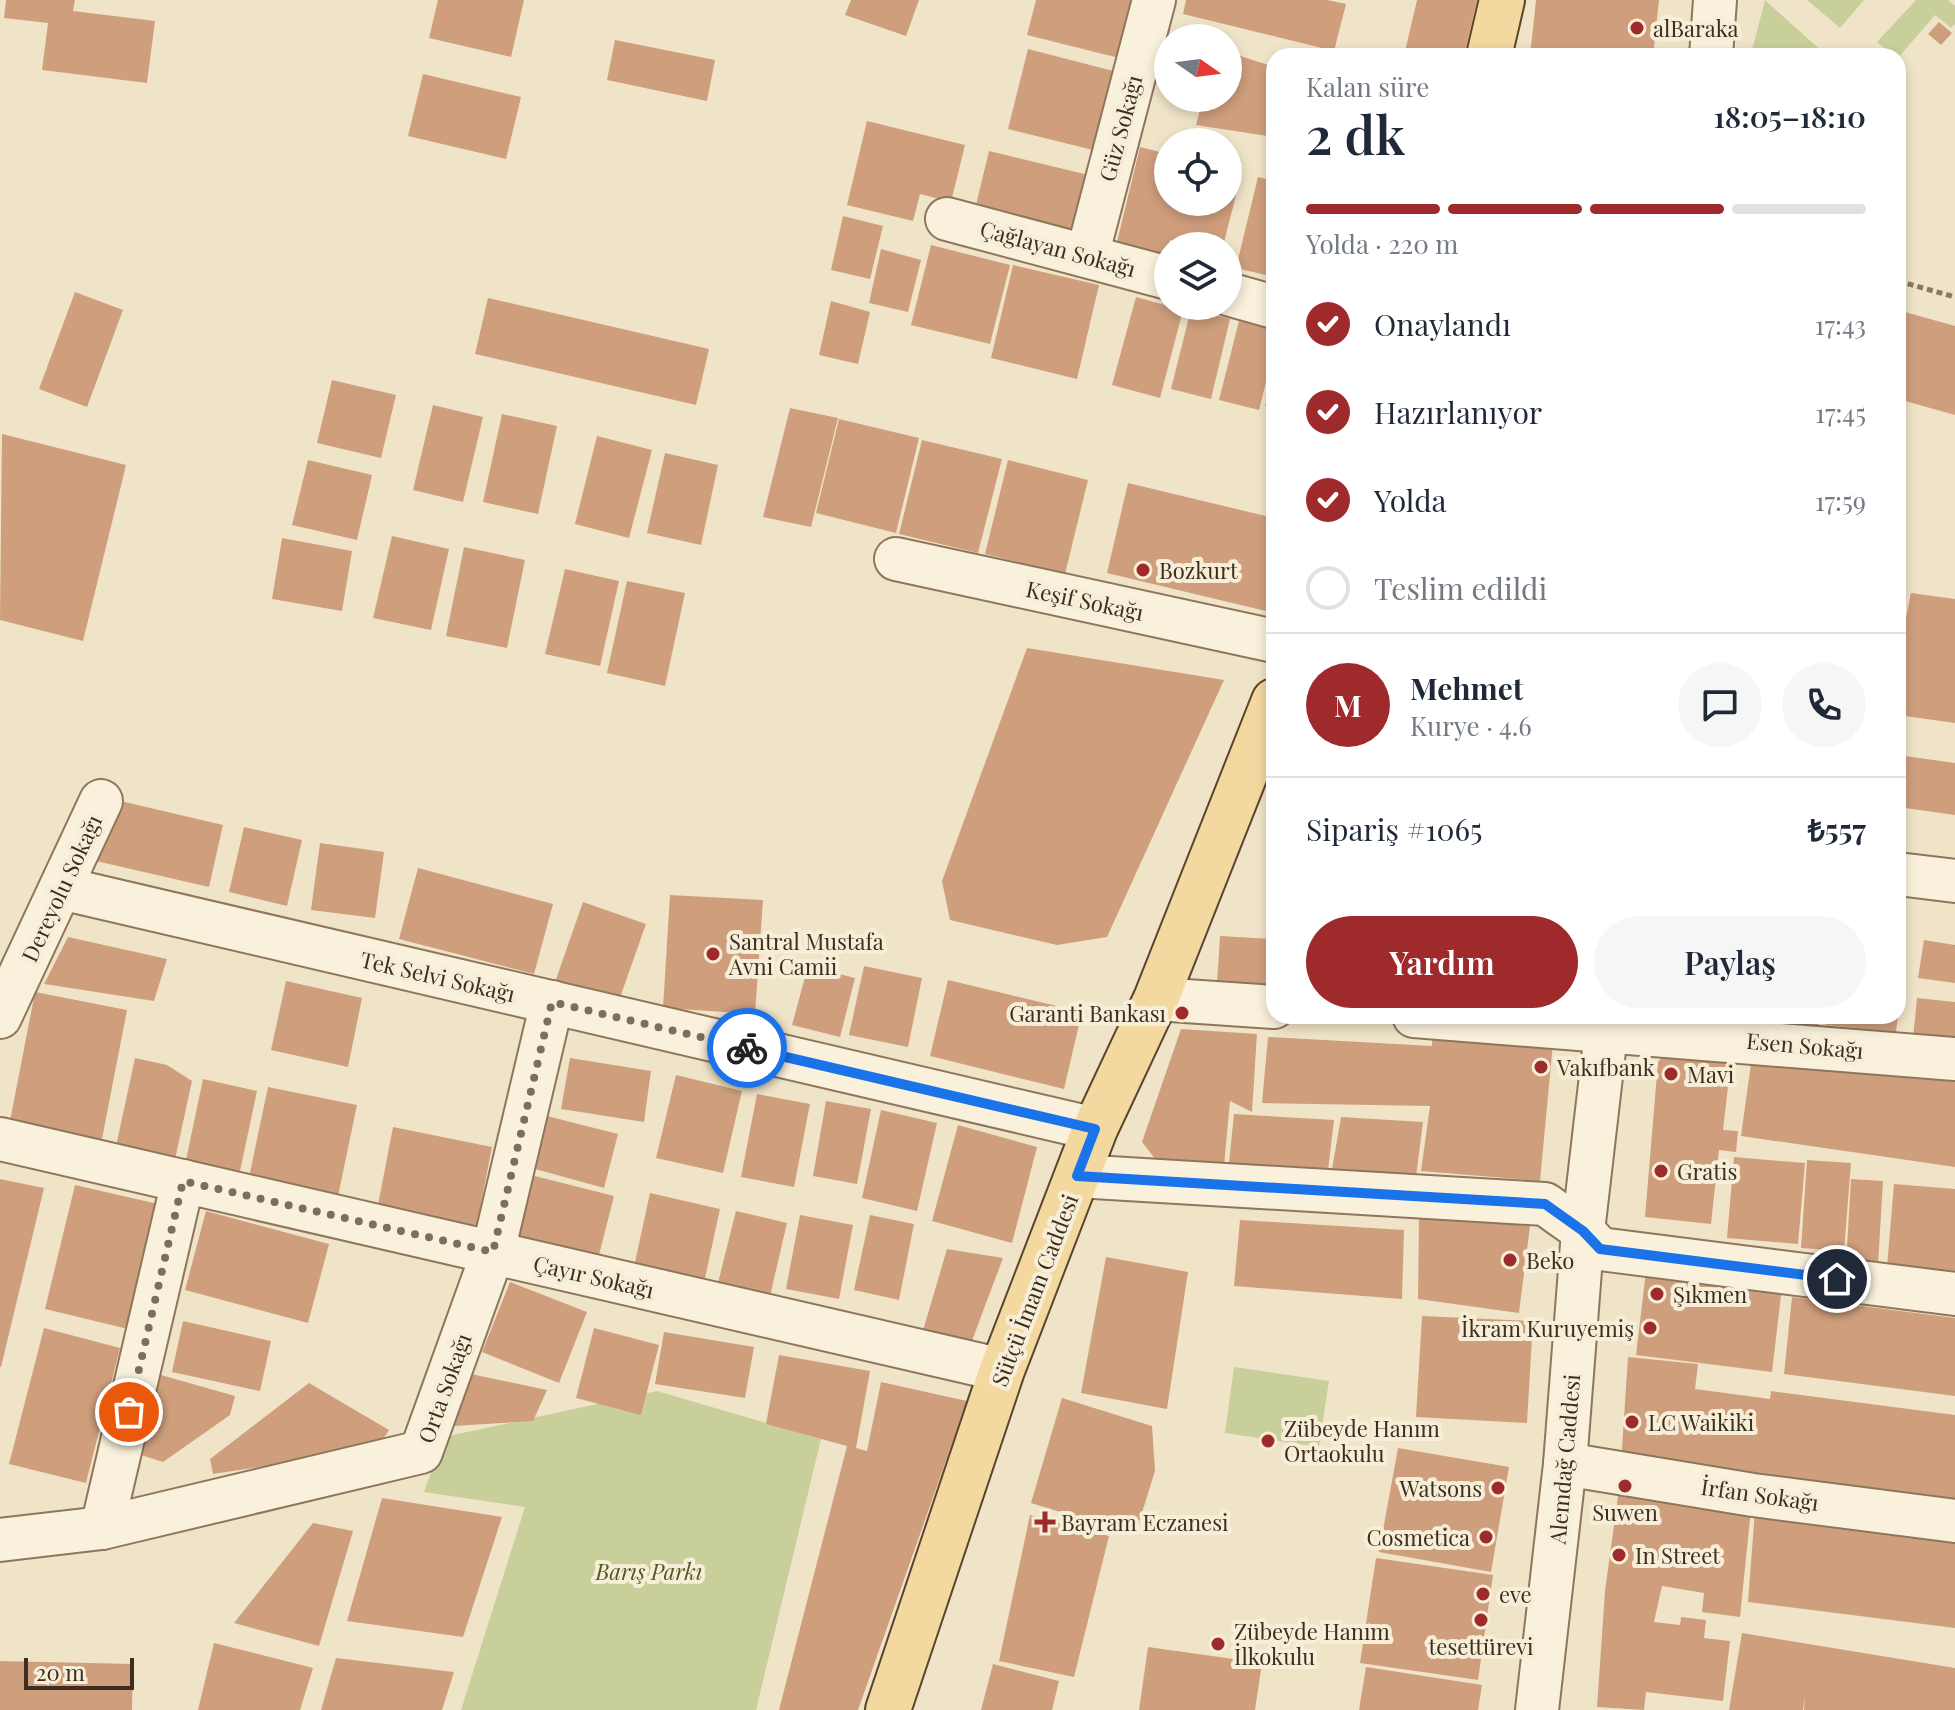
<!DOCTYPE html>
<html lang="tr">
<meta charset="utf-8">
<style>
:root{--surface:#fff;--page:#f6f6f7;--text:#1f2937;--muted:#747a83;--line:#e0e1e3;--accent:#9e2a2b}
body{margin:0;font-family:"Playfair Display",serif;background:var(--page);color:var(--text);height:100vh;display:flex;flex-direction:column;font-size:30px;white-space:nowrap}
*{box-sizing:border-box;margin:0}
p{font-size:26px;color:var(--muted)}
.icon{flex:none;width:44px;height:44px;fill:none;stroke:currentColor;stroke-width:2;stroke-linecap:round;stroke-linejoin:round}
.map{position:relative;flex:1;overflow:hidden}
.side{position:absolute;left:1266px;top:48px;width:640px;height:976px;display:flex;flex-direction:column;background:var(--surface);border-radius:24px;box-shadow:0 4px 12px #0003}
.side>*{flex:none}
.needle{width:52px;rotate:104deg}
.buttons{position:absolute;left:1154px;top:24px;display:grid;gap:16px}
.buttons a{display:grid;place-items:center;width:88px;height:88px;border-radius:50%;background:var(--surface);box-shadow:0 4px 12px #0003;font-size:40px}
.scale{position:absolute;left:24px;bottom:20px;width:110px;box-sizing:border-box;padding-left:8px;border:4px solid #3d2e20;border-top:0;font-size:22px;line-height:28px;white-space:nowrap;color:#3d2e20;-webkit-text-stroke:6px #f7eed8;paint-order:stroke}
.pin{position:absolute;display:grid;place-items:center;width:68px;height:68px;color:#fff;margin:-34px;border:4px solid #fff;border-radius:50%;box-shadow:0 2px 8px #0007}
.courier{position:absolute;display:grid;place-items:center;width:80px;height:80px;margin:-40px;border:6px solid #1a73e8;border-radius:50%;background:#fff;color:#222;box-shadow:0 2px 10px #0007}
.overview em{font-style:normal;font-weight:600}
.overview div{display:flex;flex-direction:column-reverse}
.overview{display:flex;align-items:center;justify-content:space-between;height:136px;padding:0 40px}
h1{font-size:52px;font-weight:600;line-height:60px}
.bar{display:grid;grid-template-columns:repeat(4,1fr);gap:12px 8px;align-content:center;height:96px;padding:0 40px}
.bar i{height:10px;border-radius:6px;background:var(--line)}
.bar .selected{background:var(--accent)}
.bar p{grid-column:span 4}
.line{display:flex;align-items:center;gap:20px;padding:0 40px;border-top:2px solid var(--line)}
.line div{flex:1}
.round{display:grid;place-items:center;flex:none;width:84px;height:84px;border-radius:42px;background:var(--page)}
ol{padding:0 40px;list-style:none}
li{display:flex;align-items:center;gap:24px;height:88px}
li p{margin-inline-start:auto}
li .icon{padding:8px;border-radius:50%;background:var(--accent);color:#fff;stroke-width:4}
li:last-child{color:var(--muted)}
li i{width:44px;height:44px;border:4px solid var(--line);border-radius:50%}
.action{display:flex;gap:16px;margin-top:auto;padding:16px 40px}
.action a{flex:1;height:92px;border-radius:48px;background:var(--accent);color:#fff;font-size:32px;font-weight:600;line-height:92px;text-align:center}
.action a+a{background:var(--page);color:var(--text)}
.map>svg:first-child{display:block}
</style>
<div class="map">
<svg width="1955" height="1710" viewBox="0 0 1955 1710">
<rect width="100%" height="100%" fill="#f0e4c8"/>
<!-- green -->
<g fill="#c9cf9b">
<path d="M1765,0L1825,54L1822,56L1751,54Z"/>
<path d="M1807,0H1864L1840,28Z"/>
<path d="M1916,0H1948L1955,6V24L1951,28L1935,15L1898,58L1877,42Z"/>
<path d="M1234,1367L1329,1381L1319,1447L1225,1433Z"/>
<path d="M657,1391L821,1439L756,1710H461L525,1507L424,1492L444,1437Z"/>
</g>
<!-- building -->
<g fill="#cf9f7d">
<path d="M6,0H75L73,11L155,21L147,83L42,70L48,23L4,18Z"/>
<path d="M438,0H524L511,57L429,38Z"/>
<path d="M851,0H919L906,36L845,15Z"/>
<path d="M1036,0H1138L1123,59L1027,35Z"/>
<path d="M1186,0H1327L1346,4L1334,51L1183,14Z"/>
<path d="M1417,0H1477L1464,56H1404Z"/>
<path d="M1536,0H1659L1653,56H1530Z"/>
<path d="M1939,22L1952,33L1941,45L1928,34Z"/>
<path d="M615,40L715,60L707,101L607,80Z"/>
<path d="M1028,49L1125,74L1105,153L1008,129Z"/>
<path d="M1228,52L1274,67V137L1196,125L1203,98H1228Z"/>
<path d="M423,74L521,97L506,159L408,136Z"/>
<path d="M867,121L965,145L951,202L920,194L913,221L847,205Z"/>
<path d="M1140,147L1168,154V202H1228V169L1242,172L1223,246H1195L1170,240L1165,259L1116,246Z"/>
<path d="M989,151L1097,177L1083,236L975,209Z"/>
<path d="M1258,177L1274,181V277L1236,268Z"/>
<path d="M843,216L883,226L870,279L831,270Z"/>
<path d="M931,245L1010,265L990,344L911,325Z"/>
<path d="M881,249L921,260L908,312L869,303Z"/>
<path d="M1013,265L1099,285L1077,379L991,358Z"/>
<path d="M75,292L123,310L87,407L39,389Z"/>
<path d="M1136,297L1183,310L1160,398L1112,385Z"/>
<path d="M488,298L709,349L696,405L475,354Z"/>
<path d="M831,301L870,312L858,364L819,355Z"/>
<path d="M1191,309L1230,319L1211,399L1171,389Z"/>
<path d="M1898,310L1955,326V415L1898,399Z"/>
<path d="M1239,321L1274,330V349L1259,410L1219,400Z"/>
<path d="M1274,375V408L1265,406Z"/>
<path d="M332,380L396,395L381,458L317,443Z"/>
<path d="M433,405L483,417L463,502L413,490Z"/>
<path d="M790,408L838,418L811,527L763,517Z"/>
<path d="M502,414L557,426L538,514L483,502Z"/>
<path d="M839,419L919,438L896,533L816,513Z"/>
<path d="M2,434L126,465L83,641L0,620Z"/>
<path d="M597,436L652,450L629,538L575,524Z"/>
<path d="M922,440L1002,459L978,553L899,534Z"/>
<path d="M665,453L718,465L701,545L647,533Z"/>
<path d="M308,460L372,475L357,540L292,525Z"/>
<path d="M1008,460L1088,480L1065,574L985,554Z"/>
<path d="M1128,483L1274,518V613L1107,573Z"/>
<path d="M392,536L449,549L431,630L373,618Z"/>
<path d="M282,538L352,551L342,611L272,599Z"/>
<path d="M464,547L525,560L507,648L446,636Z"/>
<path d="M565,569L619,581L600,666L545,654Z"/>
<path d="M627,581L685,593L665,686L607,673Z"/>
<path d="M1911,593L1955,599V723L1898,715V658Z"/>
<path d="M1027,648L1224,680L1107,937L1057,945L950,920L942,881Z"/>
<path d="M1898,755L1955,763V815L1898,807Z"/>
<path d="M112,799L223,825L209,887L83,858Z"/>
<path d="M244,827L302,840L287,906L229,892Z"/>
<path d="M320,843L384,852L375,918L311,910Z"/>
<path d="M418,868L553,904L534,974L399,939Z"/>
<path d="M670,895L763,900L755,1014L663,1008Z"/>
<path d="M583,902L646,924L617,1006L554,985Z"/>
<path d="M1220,936L1274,939V1002L1216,999Z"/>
<path d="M68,937L167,959L154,1001L44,984Z"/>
<path d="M1924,940L1955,945V983L1918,978Z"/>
<path d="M1898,947H1905L1900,994H1898Z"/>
<path d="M808,966L855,978L840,1037L792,1025Z"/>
<path d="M864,966L922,978L908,1047L849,1035Z"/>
<path d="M948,980L1082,1012L1064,1089L930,1056Z"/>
<path d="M286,981L362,998L348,1067L271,1050Z"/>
<path d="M35,992L127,1010L102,1139L10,1121Z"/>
<path d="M1917,998L1955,1002V1042L1913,1038Z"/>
<path d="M1741,1016H1820L1818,1032L1740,1025Z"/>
<path d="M1827,1016H1898L1896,1032L1826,1025Z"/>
<path d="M1181,1029L1257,1034L1252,1112L1230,1101L1223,1177L1166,1173L1142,1142Z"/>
<path d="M1432,1033L1553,1043L1540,1181L1421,1171L1430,1106L1262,1103L1268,1037L1432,1046Z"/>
<path d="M1733,1043L1723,1130L1738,1131L1736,1152L1719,1150L1711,1224L1645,1217L1658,1062L1663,1056Z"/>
<path d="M1753,1049L1955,1082V1167L1741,1136Z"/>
<path d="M135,1058L167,1065L192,1081L174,1164L115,1151Z"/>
<path d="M570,1058L651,1071L644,1122L561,1109Z"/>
<path d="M676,1075L742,1091L723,1173L656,1158Z"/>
<path d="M203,1079L257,1091L240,1171L186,1160Z"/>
<path d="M268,1087L357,1105L337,1201L248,1182Z"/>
<path d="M757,1094L810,1104L794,1187L741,1177Z"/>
<path d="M826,1101L871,1109L857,1184L813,1176Z"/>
<path d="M881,1110L937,1123L917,1211L862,1198Z"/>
<path d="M1234,1114L1334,1120L1327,1179L1228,1173Z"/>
<path d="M543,1115L618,1134L604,1188L528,1167Z"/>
<path d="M1341,1117L1423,1122L1415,1185L1330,1181Z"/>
<path d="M958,1125L1037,1147L1012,1243L932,1221Z"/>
<path d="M393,1127L492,1147L476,1229L377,1210Z"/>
<path d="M1734,1157L1805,1163L1798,1244L1727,1238Z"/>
<path d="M1807,1160L1851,1163L1844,1251L1801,1248Z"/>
<path d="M527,1174L614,1196L598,1259L511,1237Z"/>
<path d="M0,1179L44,1188L1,1367H0Z"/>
<path d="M1851,1179L1883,1181L1878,1265L1846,1264Z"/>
<path d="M1894,1184L1955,1189V1273L1887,1267Z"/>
<path d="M75,1185L158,1204L128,1329L45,1309Z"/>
<path d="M650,1193L720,1209L702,1292L632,1276Z"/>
<path d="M206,1211L329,1244L308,1323L185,1290Z"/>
<path d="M736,1211L787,1223L770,1296L718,1283Z"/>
<path d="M800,1215L853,1225L839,1299L786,1289Z"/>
<path d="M870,1215L914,1224L899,1300L854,1290Z"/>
<path d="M1419,1216L1530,1226L1519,1313L1418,1299Z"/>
<path d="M1240,1220L1404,1230L1402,1299L1234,1286Z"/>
<path d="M947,1249L1003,1258L970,1346L922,1334Z"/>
<path d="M1106,1257L1188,1272L1167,1409L1081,1393Z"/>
<path d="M1646,1271L1782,1287L1772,1372L1636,1355Z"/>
<path d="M510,1282L587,1312L559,1383L482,1352Z"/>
<path d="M1792,1297L1955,1318V1396L1784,1374Z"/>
<path d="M1422,1316L1533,1321L1527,1423L1416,1417Z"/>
<path d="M183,1321L271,1341L260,1391L172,1372Z"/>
<path d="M44,1328L120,1348L86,1483L9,1464Z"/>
<path d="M594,1328L659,1345L641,1415L576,1398Z"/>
<path d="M664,1332L754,1347L745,1398L655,1384Z"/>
<path d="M779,1355L870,1371L856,1448L867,1451L881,1382L967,1401L858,1710H779L847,1446L766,1424Z"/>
<path d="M1628,1357L1698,1364L1695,1389L1770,1399L1771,1391L1955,1415V1501L1621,1463Z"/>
<path d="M471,1374L547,1390L533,1421L454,1426Z"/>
<path d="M161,1375L235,1396L230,1415L163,1462L138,1454Z"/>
<path d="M309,1383L389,1430L377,1449L213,1474L210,1459Z"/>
<path d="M1062,1398L1152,1426L1155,1471L1135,1535L1031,1503Z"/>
<path d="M1398,1448L1509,1467L1491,1572L1379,1552Z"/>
<path d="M1621,1474L1751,1509L1740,1617L1702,1612L1704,1593L1662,1586L1654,1622L1680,1625L1681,1617L1706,1620L1704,1638L1730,1641L1723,1701L1646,1692L1644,1710L1597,1707L1605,1591Z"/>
<path d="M382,1498L502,1517L463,1637L347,1621Z"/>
<path d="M1755,1510L1955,1539V1628L1748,1602Z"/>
<path d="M1030,1515L1109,1536L1074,1677L999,1661Z"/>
<path d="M313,1523L353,1531L319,1646L234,1623Z"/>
<path d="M1376,1558L1493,1575L1478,1680L1360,1663Z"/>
<path d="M1742,1633L1955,1668V1710H1804L1805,1696L1803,1710H1729Z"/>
<path d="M214,1643L313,1668L300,1710H198Z"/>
<path d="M1148,1647L1262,1663L1255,1710H1139Z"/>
<path d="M336,1658L454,1672L442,1710H321Z"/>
<path d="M0,1661L133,1664L132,1710H0Z"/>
<path d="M993,1664L1059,1681L1052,1710H981Z"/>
<path d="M1366,1667L1482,1685L1478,1710H1359Z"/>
</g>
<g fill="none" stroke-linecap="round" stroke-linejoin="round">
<!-- minor casing -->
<g stroke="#8d765c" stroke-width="46">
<g id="minor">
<path d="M1711,56L1715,0"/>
<path d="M947,219L1168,278"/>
<path d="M1087,256L1154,0"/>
<path d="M1228,294L1274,307"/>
<path d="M896,559L1274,641"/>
<path d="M1898,874L1955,881"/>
<path d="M61,888L1095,1129"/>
<path d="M1156,999L1274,1007"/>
<path d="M1414,1016L1955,1059"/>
<path d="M0,1017L101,801"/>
<path d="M0,1139L1002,1370"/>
<path d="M1077,1176L1545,1204L1583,1231L1600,1249L1955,1294"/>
<path d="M1565,1464L1753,1495L1955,1521"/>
<path d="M102,1528L183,1181"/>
<path d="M0,1540L102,1528L421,1452L493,1252L552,1002"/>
<path d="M1537,1710L1565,1464L1583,1231L1608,1016"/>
</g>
</g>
<!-- major casing -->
<g stroke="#5b4430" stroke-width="48">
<g id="major">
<path d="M1489,56L1502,0"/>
<path d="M888,1710L1002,1370L1095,1129L1156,999L1274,701"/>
</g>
</g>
<!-- path -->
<path stroke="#8d765c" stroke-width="5" stroke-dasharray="6 4" stroke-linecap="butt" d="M1898,281L1955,297"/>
<!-- minor -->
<use href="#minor" stroke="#faf1dc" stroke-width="42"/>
<!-- major -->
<use href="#major" stroke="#f3d9a0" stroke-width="44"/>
</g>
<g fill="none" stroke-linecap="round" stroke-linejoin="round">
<!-- done -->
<path stroke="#7c6e5b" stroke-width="8" stroke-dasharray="0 14.4" d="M129,1412L183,1181L493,1252L552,1002L747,1048"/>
<!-- route -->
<path stroke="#1a73e8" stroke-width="10" d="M747,1048L1095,1129L1077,1176L1545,1204L1583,1231L1600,1249L1837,1279"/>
</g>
<!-- markers -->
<g fill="#9e2a2b" stroke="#f7eed8" stroke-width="3">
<circle cx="1637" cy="28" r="8"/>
<circle cx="1143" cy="570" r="8"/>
<circle cx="713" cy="954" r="8"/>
<circle cx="1182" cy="1013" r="8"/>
<circle cx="1541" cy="1067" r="8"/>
<circle cx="1671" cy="1074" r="8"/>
<circle cx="1661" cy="1171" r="8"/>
<circle cx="1510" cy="1260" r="8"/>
<circle cx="1657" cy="1294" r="8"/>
<circle cx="1650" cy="1328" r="8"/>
<circle cx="1632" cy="1422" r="8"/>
<circle cx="1268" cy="1441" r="8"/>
<circle cx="1625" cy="1486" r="8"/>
<circle cx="1498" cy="1488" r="8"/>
<path d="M1041 1510h8v8h8v8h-8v8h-8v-8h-8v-8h8z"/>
<circle cx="1486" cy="1537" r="8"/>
<circle cx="1619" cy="1555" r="8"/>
<circle cx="1483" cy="1594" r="8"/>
<circle cx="1481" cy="1620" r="8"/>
<circle cx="1218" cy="1644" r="8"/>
</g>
<g text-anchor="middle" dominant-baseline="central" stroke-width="8" stroke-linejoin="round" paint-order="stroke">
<!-- poi labels -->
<g font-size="22" fill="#3d2e20" stroke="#f7eed8" text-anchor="start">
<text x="1653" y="28">alBaraka</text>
<text x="1159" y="570">Bozkurt</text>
<text x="729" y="941">Santral Mustafa<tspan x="729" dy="25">Avni Camii</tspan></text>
<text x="1166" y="1013" text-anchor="end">Garanti Bankası</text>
<text x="1557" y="1067">Vakıfbank</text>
<text x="1687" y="1074">Mavi</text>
<text x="1677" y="1171">Gratis</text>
<text x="1526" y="1260">Beko</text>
<text x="1673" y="1294">Şıkmen</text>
<text x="1634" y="1328" text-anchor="end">İkram Kuruyemiş</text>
<text x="1648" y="1422">LC Waikiki</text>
<text x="1284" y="1428">Zübeyde Hanım<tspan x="1284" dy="25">Ortaokulu</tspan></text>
<text x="1482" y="1488" text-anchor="end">Watsons</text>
<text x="1625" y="1512" text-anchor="middle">Suwen</text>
<text x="1061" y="1522">Bayram Eczanesi</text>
<text x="1470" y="1537" text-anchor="end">Cosmetica</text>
<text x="1635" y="1555">In Street</text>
<text x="1499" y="1594">eve</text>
<text x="1234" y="1631">Zübeyde Hanım<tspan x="1234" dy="25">İlkokulu</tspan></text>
<text x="1481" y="1646" text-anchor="middle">tesettürevi</text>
</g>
<!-- street labels -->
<g font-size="22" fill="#3d2e20" stroke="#f7eed8">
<text transform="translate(1120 128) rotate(-75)">Güz Sokağı</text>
<text transform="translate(1058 248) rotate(15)">Çağlayan Sokağı</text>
<text transform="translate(1085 600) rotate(12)">Keşif Sokağı</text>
<text transform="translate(61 888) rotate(-65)">Dereyolu Sokağı</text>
<text transform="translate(438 976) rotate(13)">Tek Selvi Sokağı</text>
<text transform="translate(1805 1045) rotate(5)">Esen Sokağı</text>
<text transform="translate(594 1276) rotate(13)">Çayır Sokağı</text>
<text transform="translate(1034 1290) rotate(-69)">Sütçü İmam Caddesi</text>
<text transform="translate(444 1388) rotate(-70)">Orta Sokağı</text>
<text transform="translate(1564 1459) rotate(-85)">Alemdağ Caddesi</text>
<text transform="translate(1760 1494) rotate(8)">İrfan Sokağı</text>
</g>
<!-- park labels -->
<g font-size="22" font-style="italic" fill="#4d5a26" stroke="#f7eed8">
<text x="649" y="1571">Barış Parkı</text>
</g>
</g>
</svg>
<div class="buttons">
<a><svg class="needle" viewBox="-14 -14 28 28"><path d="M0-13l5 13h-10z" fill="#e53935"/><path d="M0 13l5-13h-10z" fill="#747a83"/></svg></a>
<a><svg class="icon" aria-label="locate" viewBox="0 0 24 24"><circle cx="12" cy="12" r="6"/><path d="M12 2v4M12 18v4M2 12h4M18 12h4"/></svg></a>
<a><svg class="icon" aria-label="layers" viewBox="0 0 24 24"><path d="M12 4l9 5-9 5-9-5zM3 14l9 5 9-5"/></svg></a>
</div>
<div class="scale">20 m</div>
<div class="pin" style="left:129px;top:1412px;background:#ea580c"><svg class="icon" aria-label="bag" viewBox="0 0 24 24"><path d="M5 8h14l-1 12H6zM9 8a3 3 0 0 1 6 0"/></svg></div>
<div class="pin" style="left:1837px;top:1279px;background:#1f2937"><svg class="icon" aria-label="home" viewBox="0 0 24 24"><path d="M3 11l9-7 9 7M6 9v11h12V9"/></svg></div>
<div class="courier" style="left:747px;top:1048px"><svg class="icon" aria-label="bike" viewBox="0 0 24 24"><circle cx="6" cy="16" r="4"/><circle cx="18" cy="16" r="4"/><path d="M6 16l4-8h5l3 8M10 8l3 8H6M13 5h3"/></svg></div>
<section class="side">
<div class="overview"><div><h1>2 dk</h1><p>Kalan süre</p></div><em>18:05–18:10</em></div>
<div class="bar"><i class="selected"></i><i class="selected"></i><i class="selected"></i><i></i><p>Yolda · 220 m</p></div>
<ol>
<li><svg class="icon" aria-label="check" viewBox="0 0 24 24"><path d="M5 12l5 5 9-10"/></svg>Onaylandı<p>17:43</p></li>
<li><svg class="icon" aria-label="check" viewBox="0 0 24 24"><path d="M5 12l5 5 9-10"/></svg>Hazırlanıyor<p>17:45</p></li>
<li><svg class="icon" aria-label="check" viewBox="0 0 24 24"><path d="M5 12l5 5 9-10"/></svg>Yolda<p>17:59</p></li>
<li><i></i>Teslim edildi</li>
</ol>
<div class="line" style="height:144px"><b class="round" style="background:var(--accent);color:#fff">M</b><div><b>Mehmet</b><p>Kurye · 4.6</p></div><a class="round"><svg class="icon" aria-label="chat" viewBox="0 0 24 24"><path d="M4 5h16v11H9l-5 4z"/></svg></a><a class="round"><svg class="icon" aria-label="phone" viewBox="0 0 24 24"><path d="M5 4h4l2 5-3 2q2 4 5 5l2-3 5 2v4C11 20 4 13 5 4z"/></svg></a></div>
<div class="line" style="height:104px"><div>Sipariş #1065</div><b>₺557</b></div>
<div class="action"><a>Yardım</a><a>Paylaş</a></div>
</section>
</div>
